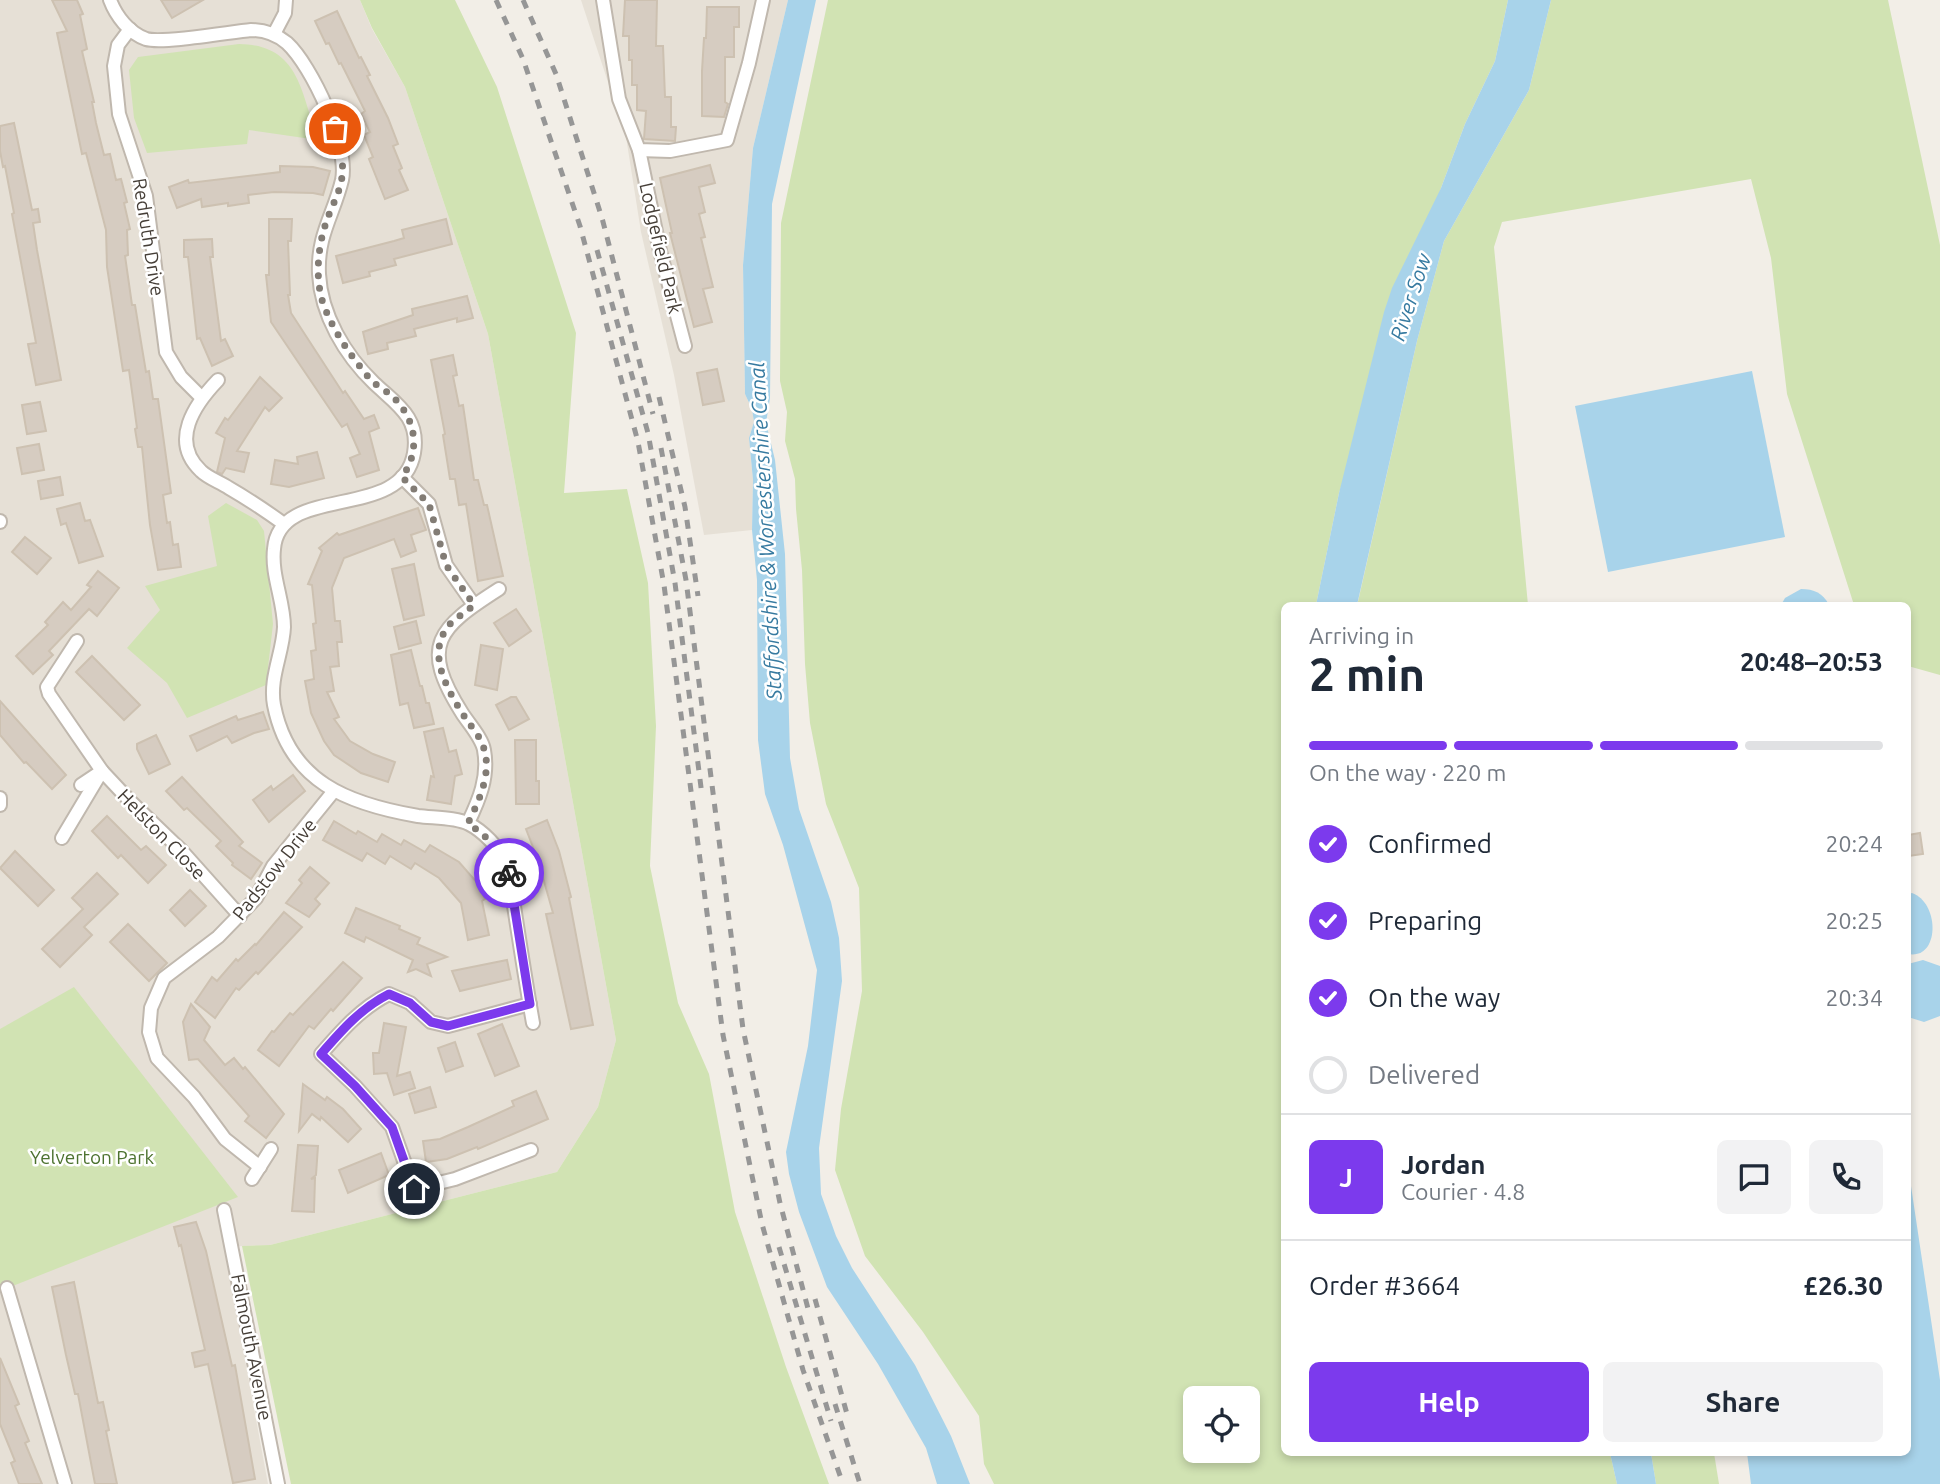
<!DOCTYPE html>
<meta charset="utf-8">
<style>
:root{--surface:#fff;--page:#f2f2f3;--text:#1f2937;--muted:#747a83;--line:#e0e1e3;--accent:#7c3aed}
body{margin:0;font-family:Ubuntu,sans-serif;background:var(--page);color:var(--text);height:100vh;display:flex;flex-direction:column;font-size:26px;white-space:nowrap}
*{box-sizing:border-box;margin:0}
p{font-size:23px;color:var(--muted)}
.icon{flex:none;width:38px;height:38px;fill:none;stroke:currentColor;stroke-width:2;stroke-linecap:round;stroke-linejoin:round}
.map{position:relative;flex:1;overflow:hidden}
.sheet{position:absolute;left:1281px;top:602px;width:630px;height:854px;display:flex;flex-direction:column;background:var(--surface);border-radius:10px;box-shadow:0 4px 10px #0003}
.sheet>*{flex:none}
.controls{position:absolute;left:1183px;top:1386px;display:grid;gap:14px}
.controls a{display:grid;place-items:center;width:77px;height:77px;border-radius:10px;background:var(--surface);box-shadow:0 4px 10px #0003;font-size:35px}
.pin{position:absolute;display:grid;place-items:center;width:60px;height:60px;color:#fff;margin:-30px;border:4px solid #fff;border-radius:50%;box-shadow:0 2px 7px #0007}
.courier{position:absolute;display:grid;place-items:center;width:70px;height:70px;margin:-35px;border:5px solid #7c3aed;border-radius:50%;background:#fff;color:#222;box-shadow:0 2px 9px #0007}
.headline em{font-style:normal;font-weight:700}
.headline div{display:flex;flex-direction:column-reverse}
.headline{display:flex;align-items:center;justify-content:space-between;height:119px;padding:0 28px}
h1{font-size:46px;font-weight:700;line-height:52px}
.bar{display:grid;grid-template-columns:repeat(4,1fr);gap:10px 7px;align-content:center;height:84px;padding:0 28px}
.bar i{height:9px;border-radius:5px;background:var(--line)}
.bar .current{background:var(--accent)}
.bar p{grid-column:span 4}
.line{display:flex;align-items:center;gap:18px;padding:0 28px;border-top:2px solid var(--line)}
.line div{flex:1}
.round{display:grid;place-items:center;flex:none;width:74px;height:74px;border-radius:10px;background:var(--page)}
ol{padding:0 28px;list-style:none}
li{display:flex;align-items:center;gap:21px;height:77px}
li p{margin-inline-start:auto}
li .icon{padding:7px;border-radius:50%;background:var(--accent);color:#fff;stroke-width:4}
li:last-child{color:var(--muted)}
li i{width:38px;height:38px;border:4px solid var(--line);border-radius:50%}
.button{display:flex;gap:14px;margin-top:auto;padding:14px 28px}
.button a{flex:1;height:80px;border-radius:10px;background:var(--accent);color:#fff;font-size:28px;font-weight:700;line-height:80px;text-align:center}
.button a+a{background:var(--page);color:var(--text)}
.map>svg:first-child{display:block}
</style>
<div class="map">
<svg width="1940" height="1484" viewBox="0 0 1940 1484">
<rect width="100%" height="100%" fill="#f2eee7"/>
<!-- residential -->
<g fill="#e6e0d6">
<path d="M0,0H360L372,29L405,87L488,334L616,1040L598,1107L557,1172L270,1245L224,1247L268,1484H0Z"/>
<path d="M581,0H788L753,148L743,265L745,394L752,409L754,422L749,438L753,480L752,530L704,535L674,375L641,232L626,137Z"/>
</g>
<!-- green -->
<g fill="#d1e3b3" fill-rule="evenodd">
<path d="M360,0H455L497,87L576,333L564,493L627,489L648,583L656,726L650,866L678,1003L709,1074L735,1212L786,1367L829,1484H291L242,1246L270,1245L557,1172L598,1107L616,1040L488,334L405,87L372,28Z"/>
<path d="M828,0H1508L1495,61L1465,124L1441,188L1339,493L1316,605L1284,606V1452L1610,1453L1617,1484H994L984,1464L979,1416L923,1332L865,1256L835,1170L841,1109L862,991L859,888L826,804L810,723L805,664L802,570L796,509L795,479L785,441L787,412L780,381L781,223ZM1195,1398H1248V1451H1195Z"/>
<path d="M1551,0H1888L1940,245V675L1908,666V606L1854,605L1787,394L1771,258L1751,179L1502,222L1494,247L1528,605L1357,606L1417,341L1444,241L1529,90Z"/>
<path d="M239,44C300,45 301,93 318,140L249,130L247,144L147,153L134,118L129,70L138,57Z"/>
<path d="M226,503L257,520L264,531L273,624L266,685L187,718L167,683L127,648L160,610L145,586L217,566L208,516Z"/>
<path d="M74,987L238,1197L0,1291V1029Z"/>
<path d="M1651,1453H1714L1719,1484H1656Z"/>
</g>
<!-- water -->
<g fill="#a8d3ea">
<path d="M788,0H816L772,204L770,398L766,423L775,460L785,554L790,758L799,809L831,902L839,938L842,981L819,1148L821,1194L836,1236L852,1268L915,1365L951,1436L970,1484H937L926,1448L878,1364L827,1287L799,1212L789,1174L786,1152L808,1046L817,970L783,845L765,794L758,740L757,580L752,530L753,480L749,438L754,422L752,409L745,394L743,265L753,148Z"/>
<path d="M1508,0H1551L1529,90L1444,241L1417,341L1357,605H1316L1339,493L1384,312L1392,288L1441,188L1465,124L1495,61Z"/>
<path d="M1752,371L1785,537L1608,572L1575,406Z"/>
<path d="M1801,589C1814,589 1823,593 1829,605H1781L1785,598Z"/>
<path d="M1912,893C1940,903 1940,960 1908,954V894Z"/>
<path d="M1923,960L1940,966V1016L1924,1022L1908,1017V964Z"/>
<path d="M1908,1166L1940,1380V1484H1751L1747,1453L1908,1452Z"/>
<path d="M1610,1453H1651L1656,1484H1617Z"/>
</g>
<!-- building -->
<g fill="#d6ccc1" stroke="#cdc1b1" stroke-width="2">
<path d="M52,0H77L83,14L80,15L87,49L82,51L94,102H92L96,123L104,155L110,154L116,180L121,179L127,202L124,203L130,229L127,230L128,255L125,256L132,305H135L142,348L146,372L149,371L153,399H158L171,493L163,495L167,523L170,522L173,545L178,544L181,567L158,570L150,525L142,447H138L135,429L137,428L129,370L123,371L107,267L106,230L86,153L82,154L57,33L67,31Z"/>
<path d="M161,0H203L172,18Z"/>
<path d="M625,0H657L656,46H663L665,97H671V127H676L675,141L644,139L646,111L637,110V85H632V60H629V36H623Z"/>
<path d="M707,7H739V27H734V57H725V102L728,104L724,117L702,116V71L704,38H706Z"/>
<path d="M337,11L359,58L361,57L370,75L367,76L388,118L398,144L393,146L402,168L399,170L408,190L385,199L369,159L373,157L364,135L370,132L361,114L365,111L341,63L339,64L329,43L326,44L315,21Z"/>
<path d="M14,123L32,210L38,209L40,222L33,223L37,250L61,380L36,385L28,344L36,343L12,214L14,213L5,166L3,167L0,151V126Z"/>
<path d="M710,165L715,183L699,187L705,212L699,214L705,237L701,238L713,287L703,289L712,322L694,327L670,233H672L660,178Z"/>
<path d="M280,166L313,167L330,171L323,195L313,193L274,192L248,195L249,203L228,206V203L202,207L201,199L177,208L169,187L188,180L189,183L280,172Z"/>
<path d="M269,219H292L291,241H288L290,295H288L291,313L343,393L345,391L364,419L374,415L379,428L369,432L379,470L357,477L350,458L360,454L347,424L342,427L271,322L266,275H269Z"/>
<path d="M446,219L452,244L394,259L396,265L369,272L370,276L343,283L336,256L394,241L404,238L402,230Z"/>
<path d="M212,239L213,257H210L221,341L225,339L233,356L212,366L200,338L197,339L188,257H184V240Z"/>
<path d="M467,296L473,318L457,322V318L414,329L416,336L387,343L388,349L368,354L363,332L413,315L412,309Z"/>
<path d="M453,355L457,375L453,376L459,406L463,405L474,480H478L484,505H487L503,576L478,581L466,504L459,505L455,479H450L443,435L445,434L431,360Z"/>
<path d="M717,369L724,401L703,405L697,373Z"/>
<path d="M260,377L282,398L269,411L265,407L237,451L249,453L244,472L226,468L222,474L217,472L225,438L216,433L225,418L228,420Z"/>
<path d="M40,402L46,431L27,434L22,405Z"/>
<path d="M39,444L44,470L22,474L17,448Z"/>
<path d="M317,452L324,478L289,487L271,484L275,460L298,464L297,457Z"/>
<path d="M60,477L63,495L41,499L38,481Z"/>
<path d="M80,503L85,521L90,520L103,556L79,563L66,523L61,525L57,509Z"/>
<path d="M418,508L426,530L411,535L416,551L401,557L394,539L344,558L332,588L335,621H340L342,642H337L339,666L330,667L334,691L327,692L339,717L334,719L350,741L373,754L395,762L388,782L361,773L334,755L324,741L311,713L305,681L314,679L311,651L316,650L313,624L316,623L312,585L308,584L322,551L319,548L337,533L339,535Z"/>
<path d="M25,537L51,558L37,574L12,552Z"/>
<path d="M414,564L424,615L404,620L392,569Z"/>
<path d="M98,571L119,588L97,616L89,609L49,651L53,655L33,674L16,656L48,625L45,622L63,602L71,610L91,587L87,585Z"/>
<path d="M516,609L531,631L509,646L494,623Z"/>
<path d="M416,621L421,643L399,649L394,627Z"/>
<path d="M481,645L503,649L497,690L475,685Z"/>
<path d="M411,650L420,686H422L426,703H429L434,724L414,728L408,703L400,705L391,655Z"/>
<path d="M92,656L140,705L124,720L76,672Z"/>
<path d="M511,697H516L529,719L509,730L496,705Z"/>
<path d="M0,701L66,775L52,789L26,762L24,763L0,735Z"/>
<path d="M263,712L269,729L254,733L232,743L227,736L197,751L190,736L236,716L238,720Z"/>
<path d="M443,728L449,752L456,750L462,774L455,776L451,804L427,800L431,776L434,777L424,732Z"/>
<path d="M156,735L170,764L149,774L137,749V744Z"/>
<path d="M515,740H536V781H539V804H516Z"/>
<path d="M293,775L305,791L269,822L253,800L271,786L273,790Z"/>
<path d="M182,777L243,842L239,846L262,863L251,879L232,865L233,863L216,846L221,841L187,808L184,810L166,791Z"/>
<path d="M107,816L141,850L146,846L166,865L148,883L121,855L118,858L92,831Z"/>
<path d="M547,820L559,851L571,897L569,898L593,1025L571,1029L546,914L553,913L538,860L526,829Z"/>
<path d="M334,821L356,834L358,831L377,842L382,834L401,845L404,840L425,852L430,845L459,862L479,885L485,899L482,901L489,935L468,940L461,903L439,878L415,863L411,869L390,856L385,864L367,853L362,861L323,840Z"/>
<path d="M1920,833L1923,854L1908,856V835Z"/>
<path d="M15,851L54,890L38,906L0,868Z"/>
<path d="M310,867L329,883L315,899L320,904L309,917L286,903L302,883L299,880Z"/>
<path d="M97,873L118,894L84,927L92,935L60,967L42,949L83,909L72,898Z"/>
<path d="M190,890L206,906L185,926L170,910Z"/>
<path d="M356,908L400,926L399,929L420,938L417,944L447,957L427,964L431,976L416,969L408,972L413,960L366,937L364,942L345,933Z"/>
<path d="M284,912L302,927L258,974L256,972L239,990L236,988L215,1018L195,1002L212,977L217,981L236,959L238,961L255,944L256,945Z"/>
<path d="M128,924L167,963L149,981L110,942Z"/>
<path d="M507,960L511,979L460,991L452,971Z"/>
<path d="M343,962L362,978L333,1011L331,1009L314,1029L309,1026L279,1066L258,1050L272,1031L274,1032L290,1013L293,1015Z"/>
<path d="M191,1004L210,1027L204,1040L225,1065L234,1058L243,1069L245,1067L284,1114L266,1138L245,1121L249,1116L198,1059L189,1060L183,1022Z"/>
<path d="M384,1023L406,1027L397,1076L410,1072L415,1088L394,1095L387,1073L374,1074L373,1053H379Z"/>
<path d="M502,1024L519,1066L495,1076L478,1034Z"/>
<path d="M455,1042L463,1066L446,1072L438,1048Z"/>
<path d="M303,1084L325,1100L327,1097L343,1109L361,1129L348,1142L321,1117L320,1120L312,1114L299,1131Z"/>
<path d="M430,1087L436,1107L415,1113L409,1094Z"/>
<path d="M536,1091L548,1119L478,1149L477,1147L447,1159L426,1162L423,1141L440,1139L468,1127L514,1106L512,1101Z"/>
<path d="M298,1145L318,1146L316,1175L311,1179L315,1178L314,1212L292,1211Z"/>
<path d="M381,1153L389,1175L348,1193L339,1170Z"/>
<path d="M196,1222L206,1251L232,1366L235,1365L255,1479L233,1483L208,1364L195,1367L192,1353L205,1350L181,1245L179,1246L174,1227Z"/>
<path d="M74,1282L98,1403L103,1402L109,1430L106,1431L117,1484H95L78,1394H75L66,1355L52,1287Z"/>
<path d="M0,1358L19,1404L15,1406L29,1441L25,1443L42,1484H19L11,1463L15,1461L0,1424Z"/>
</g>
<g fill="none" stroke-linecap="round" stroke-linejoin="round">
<!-- street casing -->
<g stroke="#c0b8ae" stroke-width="16">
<g id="street">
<path d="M110,0C116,16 129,33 146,39C163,44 230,32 251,30C265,30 276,34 287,43C312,66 349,146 342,180C334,214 317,235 319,274C321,315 345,355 374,383C396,404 420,417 414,453C402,523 279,482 274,549C271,575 284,601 284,627C283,653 269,678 274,705C289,782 348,804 418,816C433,818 456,817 469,824C483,831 498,847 506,861C512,873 512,893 514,906C520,945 526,984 533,1023"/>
<path d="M603,0L619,99L639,150L670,151L727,140L749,63L763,0"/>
<path d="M130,29L118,45L114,66L119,114L146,196L166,352L181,377L201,397"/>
<path d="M274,34L285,13L286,0"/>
<path d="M639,150L660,251L685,346"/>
<path d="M218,380C195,404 169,441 201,471C208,478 220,482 229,488C248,499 266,511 284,524"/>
<path d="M402,477L429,504L446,565L474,605"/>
<path d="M0,521V522"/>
<path d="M81,785L102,771L131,802L181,850L240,916"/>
<path d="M0,798V805"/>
<path d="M468,823C479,800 489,777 484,750C482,738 469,724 462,713C419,645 438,628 499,589"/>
<path d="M62,838L102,771L49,694L47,687L77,641"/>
<path d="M260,1167L225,1139L194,1097L157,1058L149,1032L151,1008L164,978L218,937L256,898L273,866L333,792"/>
<path d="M252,1179L271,1149"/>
<path d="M414,1189L455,1179L531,1150"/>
<path d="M421,1209L392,1127L355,1086L321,1054C341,1031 361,1008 389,994L410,1003L431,1022L448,1026L530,1004"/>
<path d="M224,1210L278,1484"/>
<path d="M7,1288L65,1484"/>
</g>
</g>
<!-- street -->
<use href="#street" stroke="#fff" stroke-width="12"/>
<!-- rail -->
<g stroke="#969696" stroke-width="5" stroke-dasharray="9 9" stroke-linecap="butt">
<path d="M496,0L523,59L580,226L638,442L664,585L723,1035L762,1224L803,1370L843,1484"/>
<path d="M523,0L556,74L602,218L653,414"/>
<path d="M597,250L648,433L675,583L702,795"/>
<path d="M659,397L685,507L698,596"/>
<path d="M661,448L686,580L743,1029L780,1203L810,1316"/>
<path d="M779,1247L831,1421"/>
<path d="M815,1299L847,1414"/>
<path d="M835,1404L860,1484"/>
</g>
</g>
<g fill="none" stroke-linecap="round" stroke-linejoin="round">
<!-- done -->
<path stroke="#827c75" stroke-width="7" stroke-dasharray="0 12.6" d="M335,129C340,144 344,160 342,176C341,189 333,204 328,217C318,243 314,279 324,306C335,334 351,356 370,379C377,387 388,391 395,399C417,422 420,452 402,477L429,504L446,565L474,605C467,611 459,616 452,622C423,651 448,691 466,719C472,727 480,737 483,746C493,771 479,801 468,823C485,836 505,851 509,873"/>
<!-- route -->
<path stroke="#7c3aed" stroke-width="9" d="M414,1189L392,1127L355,1086L321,1054C341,1031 361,1008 389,994L410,1003L431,1022L448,1026L530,1004L509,873"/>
</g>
<g text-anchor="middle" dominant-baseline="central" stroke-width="5" stroke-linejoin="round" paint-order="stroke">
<!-- street labels -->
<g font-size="19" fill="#453e37" stroke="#fff">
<text transform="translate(149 237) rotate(81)">Redruth Drive</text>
<text transform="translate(661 248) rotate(77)">Lodgefield Park</text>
<text transform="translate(162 834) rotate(46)">Helston Close</text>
<text transform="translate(274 869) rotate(-52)">Padstow Drive</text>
<text transform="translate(252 1347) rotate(79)">Falmouth Avenue</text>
</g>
<!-- park labels -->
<g font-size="19" fill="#4c722f" stroke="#fff">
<text x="92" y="1157">Yelverton Park</text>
</g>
<!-- water labels -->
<g font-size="21" font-style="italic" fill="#367aa0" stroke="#fff">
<text transform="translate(1410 297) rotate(-72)">River Sow</text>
<text transform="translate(765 531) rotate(-93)">Staffordshire &amp; Worcestershire Canal</text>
</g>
</g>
</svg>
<div class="controls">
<a><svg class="icon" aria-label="locate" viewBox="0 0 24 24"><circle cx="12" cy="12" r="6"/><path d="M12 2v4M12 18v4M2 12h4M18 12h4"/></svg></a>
</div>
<div class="pin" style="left:335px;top:129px;background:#ea580c"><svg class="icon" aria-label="bag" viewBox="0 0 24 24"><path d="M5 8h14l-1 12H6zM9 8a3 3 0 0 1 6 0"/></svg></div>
<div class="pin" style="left:414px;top:1189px;background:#1f2937"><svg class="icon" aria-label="home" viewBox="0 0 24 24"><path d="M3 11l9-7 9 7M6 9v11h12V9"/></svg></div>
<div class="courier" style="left:509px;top:873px"><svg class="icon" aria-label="bike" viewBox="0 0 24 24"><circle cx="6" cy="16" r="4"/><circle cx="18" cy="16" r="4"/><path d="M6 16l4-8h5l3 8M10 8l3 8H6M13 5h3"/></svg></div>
<section class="sheet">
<div class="headline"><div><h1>2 min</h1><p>Arriving in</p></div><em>20:48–20:53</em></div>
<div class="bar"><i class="current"></i><i class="current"></i><i class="current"></i><i></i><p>On the way · 220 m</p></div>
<ol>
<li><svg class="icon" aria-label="check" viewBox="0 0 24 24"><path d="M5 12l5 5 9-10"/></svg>Confirmed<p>20:24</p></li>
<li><svg class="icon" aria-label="check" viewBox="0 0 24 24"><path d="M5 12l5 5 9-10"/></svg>Preparing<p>20:25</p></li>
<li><svg class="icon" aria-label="check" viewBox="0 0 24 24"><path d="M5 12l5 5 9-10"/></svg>On the way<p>20:34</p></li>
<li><i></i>Delivered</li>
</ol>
<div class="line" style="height:126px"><b class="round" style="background:var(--accent);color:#fff">J</b><div><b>Jordan</b><p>Courier · 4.8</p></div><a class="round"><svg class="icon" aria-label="chat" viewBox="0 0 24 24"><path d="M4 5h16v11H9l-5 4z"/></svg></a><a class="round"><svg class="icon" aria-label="phone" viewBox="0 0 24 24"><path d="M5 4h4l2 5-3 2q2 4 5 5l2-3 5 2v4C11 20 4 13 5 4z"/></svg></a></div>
<div class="line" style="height:91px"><div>Order #3664</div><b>£26.30</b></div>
<div class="button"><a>Help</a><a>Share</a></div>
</section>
</div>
